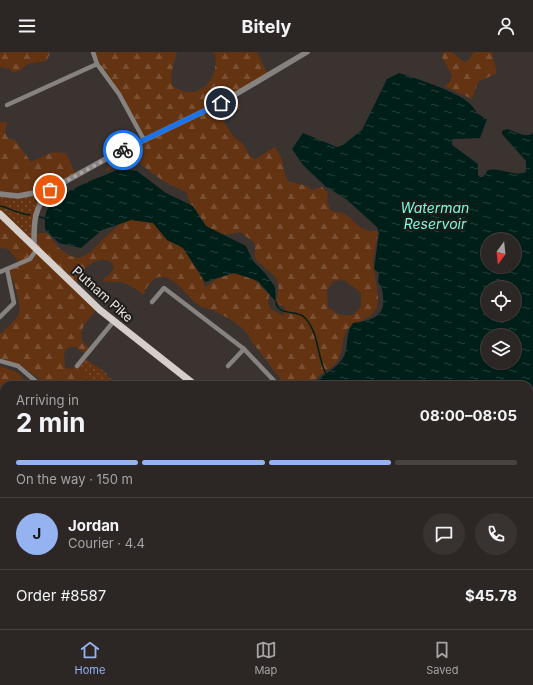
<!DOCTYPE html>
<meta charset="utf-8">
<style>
:root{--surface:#2c2624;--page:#383231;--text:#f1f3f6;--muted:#a6a5a6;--line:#484341;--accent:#95b2f1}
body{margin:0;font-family:Inter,sans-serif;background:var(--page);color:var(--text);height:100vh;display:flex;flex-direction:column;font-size:15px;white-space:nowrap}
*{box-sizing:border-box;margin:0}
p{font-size:13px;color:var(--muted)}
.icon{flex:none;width:22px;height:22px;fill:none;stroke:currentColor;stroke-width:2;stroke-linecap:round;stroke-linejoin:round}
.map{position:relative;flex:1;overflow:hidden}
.panel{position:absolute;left:0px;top:329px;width:533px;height:248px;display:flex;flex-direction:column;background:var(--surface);border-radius:12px 12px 0 0;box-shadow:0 1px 3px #0004,0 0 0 1px var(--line)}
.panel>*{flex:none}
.needle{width:26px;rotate:195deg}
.buttons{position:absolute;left:481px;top:181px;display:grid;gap:8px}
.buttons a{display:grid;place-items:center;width:40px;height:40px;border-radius:50%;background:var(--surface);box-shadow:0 1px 3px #0004,0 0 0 1px var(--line);font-size:20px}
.pin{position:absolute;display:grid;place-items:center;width:34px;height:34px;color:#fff;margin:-17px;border:2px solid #fff;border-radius:50%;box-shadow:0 1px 4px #0007}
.courier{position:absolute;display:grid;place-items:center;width:40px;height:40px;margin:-20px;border:3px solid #1a73e8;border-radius:50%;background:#fff;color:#222;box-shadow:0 1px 5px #0007}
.summary em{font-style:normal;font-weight:700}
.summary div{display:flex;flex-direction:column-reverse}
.summary{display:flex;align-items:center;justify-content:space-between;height:68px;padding:0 16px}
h1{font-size:26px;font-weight:700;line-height:30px}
.bar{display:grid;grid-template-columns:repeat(4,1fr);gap:6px 4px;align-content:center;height:48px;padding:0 16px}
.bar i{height:5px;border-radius:3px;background:var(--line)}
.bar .active{background:var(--accent)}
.bar p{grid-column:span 4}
.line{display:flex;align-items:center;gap:10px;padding:0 16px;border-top:1px solid var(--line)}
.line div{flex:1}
.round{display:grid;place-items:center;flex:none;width:42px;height:42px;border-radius:21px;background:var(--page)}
header{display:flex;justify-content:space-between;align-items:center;height:52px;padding:0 16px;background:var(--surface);font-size:18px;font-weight:700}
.tabs{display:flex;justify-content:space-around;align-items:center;height:56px;border-top:1px solid var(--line);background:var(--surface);font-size:11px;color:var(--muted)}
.tabs a{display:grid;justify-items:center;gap:2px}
.tabs .active{color:var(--accent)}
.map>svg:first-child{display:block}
</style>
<header><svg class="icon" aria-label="menu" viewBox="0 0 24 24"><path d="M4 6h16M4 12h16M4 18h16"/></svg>Bitely<svg class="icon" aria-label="person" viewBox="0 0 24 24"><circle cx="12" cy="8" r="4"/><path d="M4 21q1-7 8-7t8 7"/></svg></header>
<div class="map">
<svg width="533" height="577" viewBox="0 0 533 577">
<defs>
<pattern id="grass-dots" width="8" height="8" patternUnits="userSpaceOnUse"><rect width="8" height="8" fill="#643312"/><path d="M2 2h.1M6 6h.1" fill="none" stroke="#7a5034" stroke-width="1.8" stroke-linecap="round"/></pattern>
<pattern id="forest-firs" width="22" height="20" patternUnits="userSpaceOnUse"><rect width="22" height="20" fill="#643312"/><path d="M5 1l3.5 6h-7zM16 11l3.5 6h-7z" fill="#7a5034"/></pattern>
<pattern id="water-ripples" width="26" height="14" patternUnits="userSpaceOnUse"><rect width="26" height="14" fill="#011f19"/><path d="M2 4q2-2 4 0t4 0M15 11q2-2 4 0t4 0" fill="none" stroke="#263f3a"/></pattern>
</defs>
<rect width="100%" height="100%" fill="#3a3330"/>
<!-- grass -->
<g fill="url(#grass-dots)">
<path d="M0,139L22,141L47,139L39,153L34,193L0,161Z"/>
<path d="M84,306L105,320L108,325L122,333H98L71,318Z"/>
</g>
<!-- forest -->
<g fill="url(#forest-firs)" fill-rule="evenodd">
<path d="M0,0H49L50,2L46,9L27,12L21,18L13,21L10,17L0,15Z"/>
<path d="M93,0H177C174,11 170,21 172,33C196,52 220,29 215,2L212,0H257C261,8 264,15 269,23L235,44L241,55L226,65L224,70L233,84L243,92L249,103L255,107L275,95L282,107L285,123L288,129L307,134L311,138L322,135L328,141L327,149L331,159C335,160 341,160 344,162C358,169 357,180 378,179L373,210L378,245L377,256L370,264L347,277C342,287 343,299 338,308C331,319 319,318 314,333H285L252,290C247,275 227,265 212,258C209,257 204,256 200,254C186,246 169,212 151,230C147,235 145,237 144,243C136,237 128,231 118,230C111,229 108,231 102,228L109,223L114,216L112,211C102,204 93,210 85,216L82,225L75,233L97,256C87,271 71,281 90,297L86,303C80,297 75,293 67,296L64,303L65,316L83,318L87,328L98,333H47L22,314L0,306V282C5,278 15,269 18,264C23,253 13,227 8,217L21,212L8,197L0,196V161L33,194L34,181H47L59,196L70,204L80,206L92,199L102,188L120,172L130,167L153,170L191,203L200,217L204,233L207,235C221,220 241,216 258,231C262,235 264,239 269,242L268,252L271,257L284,264L285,255L278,252L276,249C284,220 270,225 255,206V191L240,180C235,181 229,183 224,182C205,181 191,155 186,140L163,129L138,110C127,108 115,115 105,120L114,105L142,89L136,71L97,13ZM344,228L361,241V254L353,263C342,265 336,262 328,255L327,238L333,229Z"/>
<path d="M443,0H452L464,10L469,8L474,0H492L497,21L478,30L472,47L470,46L444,34L450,30L452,24L442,5Z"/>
<path d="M0,70H7L5,81L8,86L15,88L31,110L52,100L66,101L76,123L52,137L22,141L0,139Z"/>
<path d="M0,314L17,320L24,328L20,333H4L3,343L0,342Z"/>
<path d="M229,573H267L263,577H218Z"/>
</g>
<!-- water -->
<g fill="url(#water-ripples)" fill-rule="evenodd">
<path d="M399,21C415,26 458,40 469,51C478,59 474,61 487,67L480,86L453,87L452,89V93L478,112V123L480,125H483L488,118C501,115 514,125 526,120V109L502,82V79L507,77C516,79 525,87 533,81V577H386L384,573H529V333H314C322,321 337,318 344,304C349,294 345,281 353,271C369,269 386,266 383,245C383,240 382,235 378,230L379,221L374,217L379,181L377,175L346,147L325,134L303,113L292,97L303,81L337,95L343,93L362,78L387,27ZM488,188H514V214H488ZM488,236H514V262H488ZM488,284H514V310H488Z"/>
<path d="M120,117L137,119L166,141L193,154L206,174L246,194L253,209L265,221L275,235L276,250L258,229L234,221L205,230L183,196L167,188L153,171L131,168L102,178L81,196L59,191L45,177C45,170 44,164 47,158C56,140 101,125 120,117Z"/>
<path d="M296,573H361L363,577H300Z"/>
</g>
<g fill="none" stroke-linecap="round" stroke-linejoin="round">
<!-- stream -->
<g stroke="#011f19" stroke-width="1.5">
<path d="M0,154C10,156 19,162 30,163"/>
<path d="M39,165L45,166"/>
<path d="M276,250C277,264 298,258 304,265C319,279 317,305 326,322"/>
</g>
<!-- minor -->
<g stroke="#858280" stroke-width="4.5">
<path d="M93,0L97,12L119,42L144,88"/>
<path d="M7,53L97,12"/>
<path d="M0,220L30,207L37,197"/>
<path d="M152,250L164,236L244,297L228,314"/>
<path d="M0,265L14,251L7,217"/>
<path d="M244,297L278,333"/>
<path d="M0,309L18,314L40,333"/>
<path d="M77,314L114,269"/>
<path d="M0,424L4,421"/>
</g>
<!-- tertiary -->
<g stroke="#858280" stroke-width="5.5">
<path d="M0,142L18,144L50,138L111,104L221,51L307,0"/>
<path d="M34,195C34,170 33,158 50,138"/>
</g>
<!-- primary -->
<g stroke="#d5ceca" stroke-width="7">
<path d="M0,162L100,258L195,333"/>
<path d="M376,573L378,577"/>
</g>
</g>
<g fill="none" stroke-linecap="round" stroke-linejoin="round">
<!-- done -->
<path stroke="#aba6a4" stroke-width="4" stroke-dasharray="0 7.2" d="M50,138L123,98"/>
<!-- route -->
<path stroke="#1a73e8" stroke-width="5" d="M123,98L221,51"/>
</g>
<g text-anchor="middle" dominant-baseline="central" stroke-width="4" stroke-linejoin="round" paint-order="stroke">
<!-- street labels -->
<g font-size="13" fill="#e8e4e2" stroke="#1f1c1a">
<text transform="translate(103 242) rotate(42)">Putnam Pike</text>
</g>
<!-- water labels -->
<g font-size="14" font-style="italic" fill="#79fddf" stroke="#1f1c1a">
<text x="435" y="155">Waterman<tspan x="435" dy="16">Reservoir</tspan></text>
</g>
</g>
</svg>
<div class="buttons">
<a><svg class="needle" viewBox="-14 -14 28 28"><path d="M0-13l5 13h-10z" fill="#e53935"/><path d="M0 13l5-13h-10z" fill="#a6a5a6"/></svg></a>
<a><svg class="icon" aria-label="locate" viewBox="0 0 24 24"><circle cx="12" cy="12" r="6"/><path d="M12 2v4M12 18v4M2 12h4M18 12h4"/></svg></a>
<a><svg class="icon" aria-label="layers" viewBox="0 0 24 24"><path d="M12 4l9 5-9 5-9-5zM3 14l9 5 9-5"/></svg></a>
</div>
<div class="pin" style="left:50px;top:138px;background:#ea580c"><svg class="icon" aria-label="bag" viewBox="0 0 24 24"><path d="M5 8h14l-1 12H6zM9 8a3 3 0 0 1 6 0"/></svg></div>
<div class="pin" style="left:221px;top:51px;background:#1f2937"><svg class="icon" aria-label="home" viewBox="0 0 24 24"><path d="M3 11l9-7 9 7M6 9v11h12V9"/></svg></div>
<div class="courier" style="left:123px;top:98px"><svg class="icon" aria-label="bike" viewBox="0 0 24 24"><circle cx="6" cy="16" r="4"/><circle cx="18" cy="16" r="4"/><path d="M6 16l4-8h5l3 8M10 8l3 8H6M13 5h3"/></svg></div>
<section class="panel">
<div class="summary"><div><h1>2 min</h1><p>Arriving in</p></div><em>08:00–08:05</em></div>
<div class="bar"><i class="active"></i><i class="active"></i><i class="active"></i><i></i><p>On the way · 150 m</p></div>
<div class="line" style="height:72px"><b class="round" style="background:var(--accent);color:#111">J</b><div><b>Jordan</b><p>Courier · 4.4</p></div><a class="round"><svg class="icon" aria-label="chat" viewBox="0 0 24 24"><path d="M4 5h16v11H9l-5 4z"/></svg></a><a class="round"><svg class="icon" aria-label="phone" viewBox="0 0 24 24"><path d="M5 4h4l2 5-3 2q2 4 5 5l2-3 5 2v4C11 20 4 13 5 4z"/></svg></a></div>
<div class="line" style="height:52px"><div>Order #8587</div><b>$45.78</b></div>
</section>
</div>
<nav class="tabs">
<a class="active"><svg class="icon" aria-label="home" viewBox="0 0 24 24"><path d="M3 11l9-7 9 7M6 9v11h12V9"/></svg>Home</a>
<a><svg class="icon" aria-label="map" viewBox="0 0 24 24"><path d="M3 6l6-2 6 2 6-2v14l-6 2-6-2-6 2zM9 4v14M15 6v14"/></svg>Map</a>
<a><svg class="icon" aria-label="saved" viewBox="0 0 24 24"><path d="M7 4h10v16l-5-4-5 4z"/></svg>Saved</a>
</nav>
